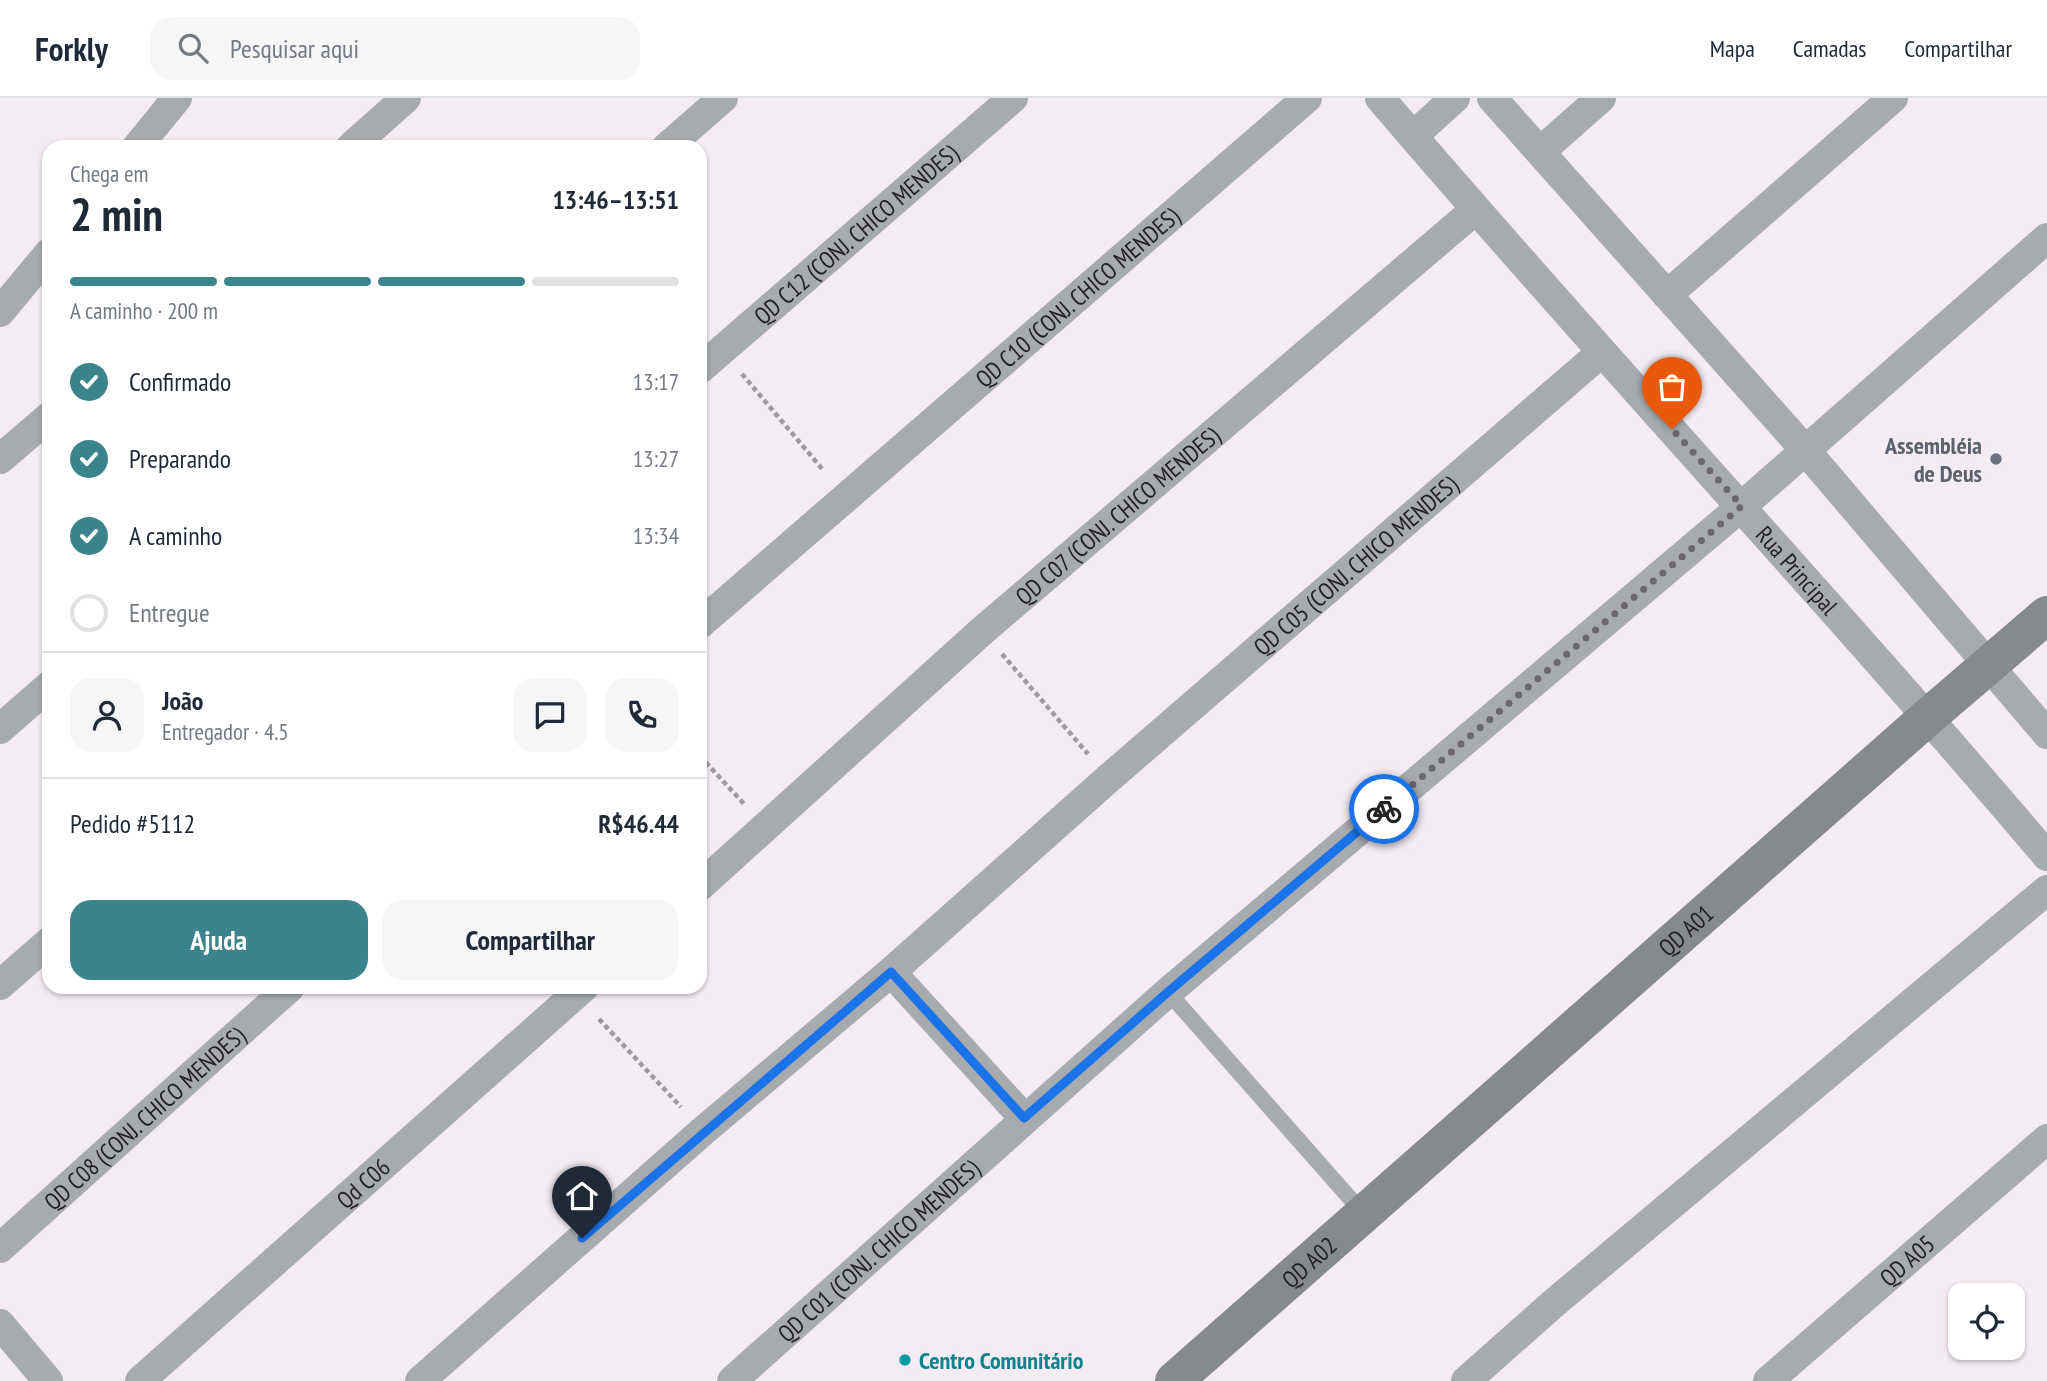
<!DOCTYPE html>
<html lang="pt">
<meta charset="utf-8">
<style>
:root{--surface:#fff;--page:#f6f6f7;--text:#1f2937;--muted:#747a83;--line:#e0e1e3;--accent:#3c848c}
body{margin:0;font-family:"PT Sans Narrow",sans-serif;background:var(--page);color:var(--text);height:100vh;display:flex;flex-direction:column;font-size:26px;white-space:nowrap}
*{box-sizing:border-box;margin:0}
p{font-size:23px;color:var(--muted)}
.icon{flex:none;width:38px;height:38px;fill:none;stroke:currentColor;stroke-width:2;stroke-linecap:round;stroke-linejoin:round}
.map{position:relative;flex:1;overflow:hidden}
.side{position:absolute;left:42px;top:42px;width:665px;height:854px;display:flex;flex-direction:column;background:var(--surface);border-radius:21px;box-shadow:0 2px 5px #0004}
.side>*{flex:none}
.controls{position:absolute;left:1948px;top:1185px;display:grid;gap:14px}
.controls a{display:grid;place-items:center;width:77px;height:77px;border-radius:14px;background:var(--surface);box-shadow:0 2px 5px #0004;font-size:35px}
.pin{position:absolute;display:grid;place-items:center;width:60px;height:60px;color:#fff;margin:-72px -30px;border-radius:50% 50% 50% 0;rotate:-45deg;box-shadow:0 0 7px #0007}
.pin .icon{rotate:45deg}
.courier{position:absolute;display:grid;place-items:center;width:70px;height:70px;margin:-35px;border:5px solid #1a73e8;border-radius:50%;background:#fff;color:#222;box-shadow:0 2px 9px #0007}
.head em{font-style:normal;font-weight:800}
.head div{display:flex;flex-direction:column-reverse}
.head{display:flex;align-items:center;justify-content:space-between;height:119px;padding:0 28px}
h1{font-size:46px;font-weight:800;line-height:52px}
.bar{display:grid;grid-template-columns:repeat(4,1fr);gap:10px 7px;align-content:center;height:84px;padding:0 28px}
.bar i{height:9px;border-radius:5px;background:var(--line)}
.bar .active{background:var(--accent)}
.bar p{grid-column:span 4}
.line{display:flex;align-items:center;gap:18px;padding:0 28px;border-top:2px solid var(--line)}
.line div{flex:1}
.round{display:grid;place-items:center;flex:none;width:74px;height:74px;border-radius:21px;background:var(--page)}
ol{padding:0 28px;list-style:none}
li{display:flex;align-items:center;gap:21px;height:77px}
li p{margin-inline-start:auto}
li .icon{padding:7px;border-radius:50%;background:var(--accent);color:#fff;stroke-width:4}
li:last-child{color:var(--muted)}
li i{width:38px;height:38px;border:4px solid var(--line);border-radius:50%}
.action{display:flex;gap:14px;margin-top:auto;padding:14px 28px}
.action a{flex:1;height:80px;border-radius:21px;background:var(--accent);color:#fff;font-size:28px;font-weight:800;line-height:80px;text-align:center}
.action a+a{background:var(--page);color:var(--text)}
header{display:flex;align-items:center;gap:42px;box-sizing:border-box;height:98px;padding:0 35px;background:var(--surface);border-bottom:2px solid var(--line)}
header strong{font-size:33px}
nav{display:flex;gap:38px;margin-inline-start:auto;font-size:24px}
.search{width:490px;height:63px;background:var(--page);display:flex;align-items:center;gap:18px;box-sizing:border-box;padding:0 24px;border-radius:21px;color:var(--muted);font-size:26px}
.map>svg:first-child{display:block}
</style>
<header>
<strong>Forkly</strong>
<div class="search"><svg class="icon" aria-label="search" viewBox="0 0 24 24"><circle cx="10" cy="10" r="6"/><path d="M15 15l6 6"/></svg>Pesquisar aqui</div>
<nav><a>Mapa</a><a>Camadas</a><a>Compartilhar</a></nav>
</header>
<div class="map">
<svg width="2047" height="1283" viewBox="0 0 2047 1283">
<rect width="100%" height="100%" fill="#f3ecf3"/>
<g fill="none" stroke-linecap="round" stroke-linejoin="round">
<!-- path -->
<g stroke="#9e999e" stroke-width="4.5" stroke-dasharray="5 3.5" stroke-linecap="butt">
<path d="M742,276L824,373"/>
<path d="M1002,556L1088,656"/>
<path d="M700,658L744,706"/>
<path d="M599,921L681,1009"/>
</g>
<!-- lane -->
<path stroke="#a8abae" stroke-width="16" d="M1168,894L1363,1115"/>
<!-- street -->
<g stroke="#a8abae" stroke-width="30">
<path id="s1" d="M1380,0C1598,256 1829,501 2047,758"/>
<path d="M1492,0L1806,353L2047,636"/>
<path d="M1413,38L1455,0"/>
<path d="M137,49L177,0"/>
<path d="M351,49L406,0"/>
<path d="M667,49L723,0"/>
<path d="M1541,53L1601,0"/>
<path d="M1667,197L1893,0"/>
<path d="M0,214L49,155"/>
<path id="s2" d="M700,271L1013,0"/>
<path d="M0,361L49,319"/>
<path id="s3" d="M700,526L1307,0"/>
<path d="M0,631L49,588"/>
<path id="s4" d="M700,788L982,533L1475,112"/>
<path d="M891,874L1024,1020"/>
<path d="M0,887L49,844"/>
<path id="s5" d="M0,1150L290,889"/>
<path d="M0,1226L48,1283"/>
<path id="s6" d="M140,1283L584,889"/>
<path id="s7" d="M420,1283L703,1033L891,874L1109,680L1602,254"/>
<path id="s8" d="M732,1283L1168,894L1742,408L2047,140"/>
<path d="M1466,1283L1554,1205L2047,792"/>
<path id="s9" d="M1768,1283L2047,1041"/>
</g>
<!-- secondary -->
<path stroke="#868a8e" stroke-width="38" id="s10" d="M1174,1283L1929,618L2047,517"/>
</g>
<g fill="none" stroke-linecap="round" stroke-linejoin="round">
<!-- done -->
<path stroke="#6b676b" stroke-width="7" stroke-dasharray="0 12.6" d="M1384,711L1742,408L1672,331"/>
<!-- route -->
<path stroke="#1a73e8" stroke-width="9" d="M582,1140L891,874L1024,1020L1168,894L1384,711"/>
</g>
<!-- markers -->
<circle fill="#6b7280" stroke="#f3ecf3" stroke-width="2.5" cx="1996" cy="361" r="7"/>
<circle fill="#0f9aa8" stroke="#f3ecf3" stroke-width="2.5" cx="905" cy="1262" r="7"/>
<g text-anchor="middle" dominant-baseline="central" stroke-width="7" stroke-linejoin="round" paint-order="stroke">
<!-- street labels -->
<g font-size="24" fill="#221f22" stroke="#f3ecf3">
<text stroke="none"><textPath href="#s2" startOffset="206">QD C12 (CONJ. CHICO MENDES)</textPath></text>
<text stroke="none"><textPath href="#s3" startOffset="499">QD C10 (CONJ. CHICO MENDES)</textPath></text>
<text stroke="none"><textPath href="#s4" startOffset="558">QD C07 (CONJ. CHICO MENDES)</textPath></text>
<text stroke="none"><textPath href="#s7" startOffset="1241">QD C05 (CONJ. CHICO MENDES)</textPath></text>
<text stroke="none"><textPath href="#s1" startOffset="630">Rua Principal</textPath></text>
<text stroke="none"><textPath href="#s10" startOffset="682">QD A01</textPath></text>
<text stroke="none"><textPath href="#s5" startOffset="194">QD C08 (CONJ. CHICO MENDES)</textPath></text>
<text stroke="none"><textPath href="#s6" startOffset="298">Qd C06</textPath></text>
<text stroke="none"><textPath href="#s8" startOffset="196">QD C01 (CONJ. CHICO MENDES)</textPath></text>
<text stroke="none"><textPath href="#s9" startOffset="184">QD A05</textPath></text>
<text stroke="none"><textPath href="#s10" startOffset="180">QD A02</textPath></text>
</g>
<!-- worship labels -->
<g font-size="24" font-weight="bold" fill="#5b616d" stroke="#f3ecf3" text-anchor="end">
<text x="1982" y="347">Assembléia<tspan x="1982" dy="28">de Deus</tspan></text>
</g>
<!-- culture labels -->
<g font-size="24" font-weight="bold" fill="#0d838f" stroke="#f3ecf3" text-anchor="start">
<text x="919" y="1262">Centro Comunitário</text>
</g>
</g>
</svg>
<div class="controls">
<a><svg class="icon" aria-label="locate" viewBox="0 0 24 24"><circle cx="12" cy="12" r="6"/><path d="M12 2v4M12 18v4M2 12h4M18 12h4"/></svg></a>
</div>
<div class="pin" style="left:1672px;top:331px;background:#ea580c"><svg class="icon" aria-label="bag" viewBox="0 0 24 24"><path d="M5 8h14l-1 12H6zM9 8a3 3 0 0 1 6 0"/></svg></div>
<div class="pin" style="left:582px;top:1140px;background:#1f2937"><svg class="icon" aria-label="home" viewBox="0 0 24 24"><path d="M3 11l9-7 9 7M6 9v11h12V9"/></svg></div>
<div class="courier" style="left:1384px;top:711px"><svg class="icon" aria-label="bike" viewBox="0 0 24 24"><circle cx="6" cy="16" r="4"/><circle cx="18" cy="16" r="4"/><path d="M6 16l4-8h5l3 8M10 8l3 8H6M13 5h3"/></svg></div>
<section class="side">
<div class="head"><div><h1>2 min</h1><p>Chega em</p></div><em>13:46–13:51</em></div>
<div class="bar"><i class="active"></i><i class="active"></i><i class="active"></i><i></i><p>A caminho · 200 m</p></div>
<ol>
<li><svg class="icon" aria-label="check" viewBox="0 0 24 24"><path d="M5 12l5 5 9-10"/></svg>Confirmado<p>13:17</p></li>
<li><svg class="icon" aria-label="check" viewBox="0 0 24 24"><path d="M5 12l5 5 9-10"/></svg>Preparando<p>13:27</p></li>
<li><svg class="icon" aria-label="check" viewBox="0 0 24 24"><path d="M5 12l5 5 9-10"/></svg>A caminho<p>13:34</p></li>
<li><i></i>Entregue</li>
</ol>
<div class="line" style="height:126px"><a class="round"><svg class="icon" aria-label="person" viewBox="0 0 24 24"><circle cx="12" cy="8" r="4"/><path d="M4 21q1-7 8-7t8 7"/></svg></a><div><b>João</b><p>Entregador · 4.5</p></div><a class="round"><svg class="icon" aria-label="chat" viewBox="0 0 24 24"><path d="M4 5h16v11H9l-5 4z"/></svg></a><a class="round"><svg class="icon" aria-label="phone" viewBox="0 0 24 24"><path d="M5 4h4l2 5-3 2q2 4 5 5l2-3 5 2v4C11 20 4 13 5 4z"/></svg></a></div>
<div class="line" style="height:91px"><div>Pedido #5112</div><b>R$46.44</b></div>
<div class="action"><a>Ajuda</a><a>Compartilhar</a></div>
</section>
</div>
